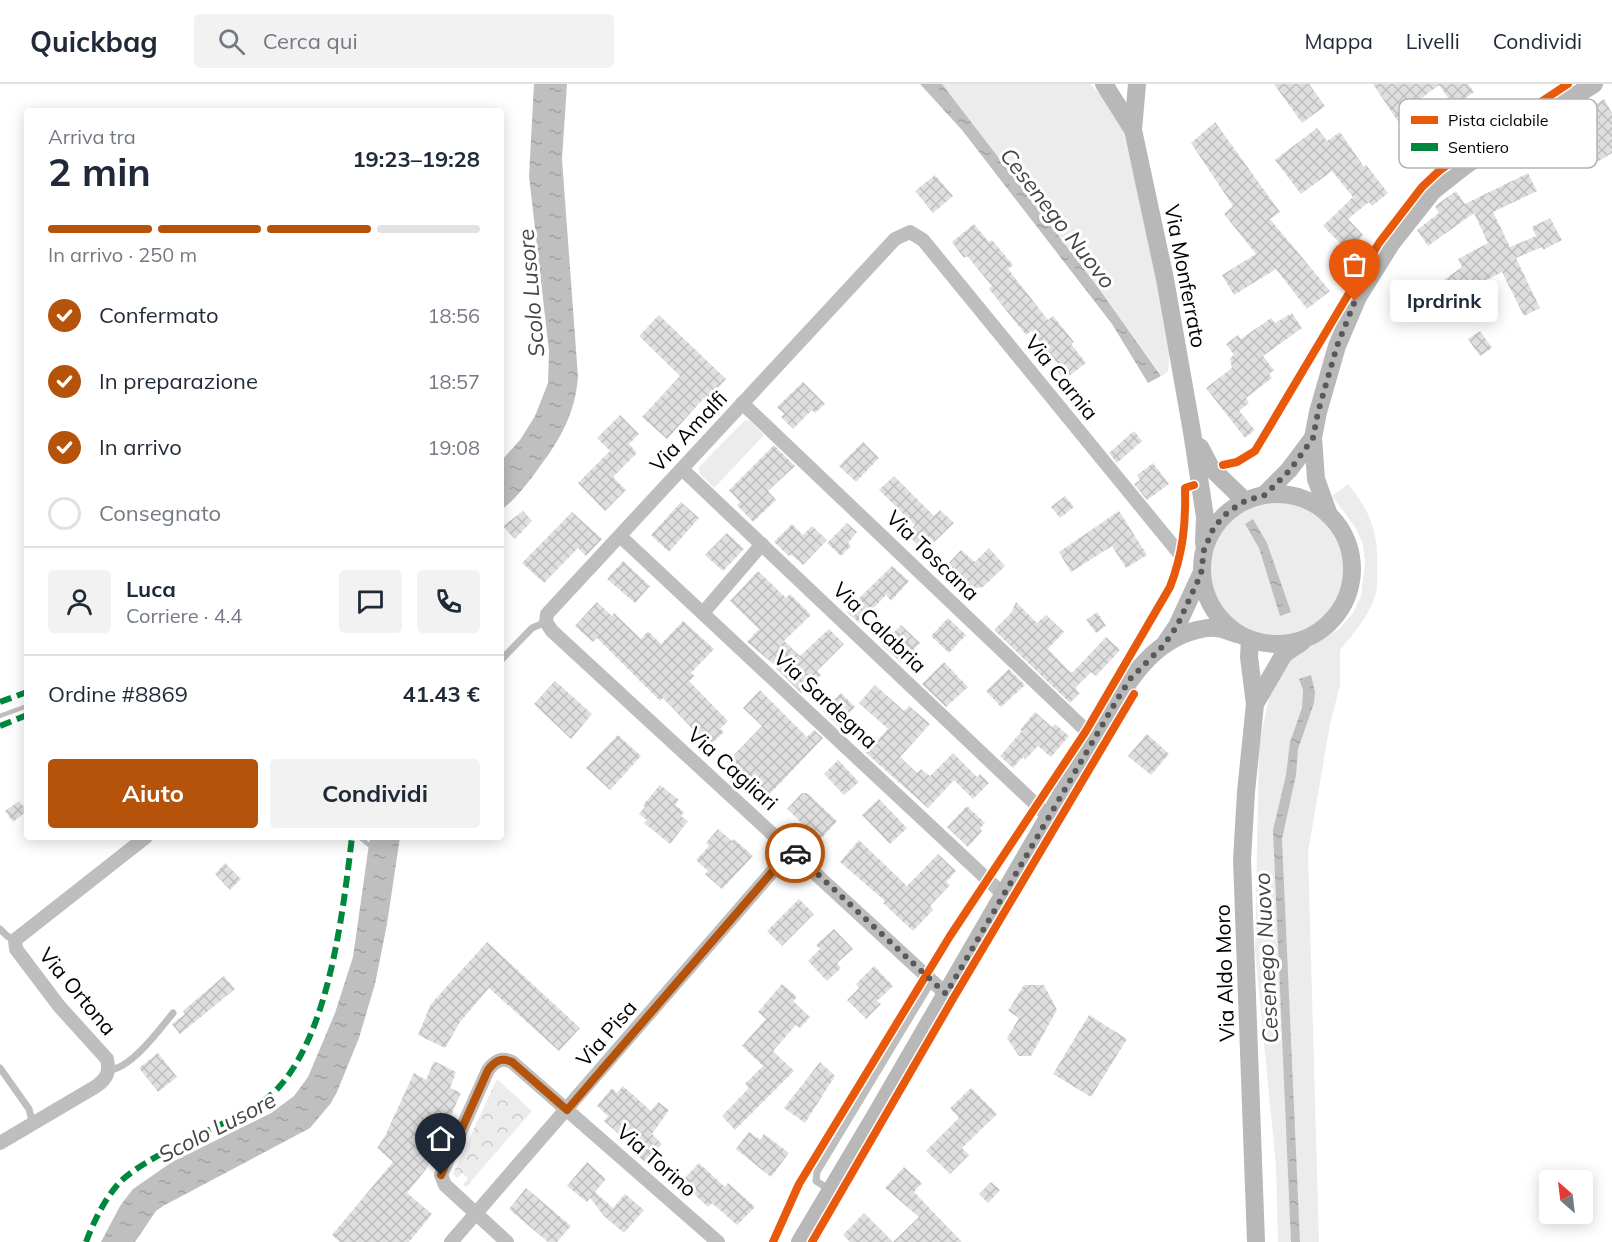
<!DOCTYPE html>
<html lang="it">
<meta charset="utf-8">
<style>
:root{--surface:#fff;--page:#f2f2f3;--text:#1f2937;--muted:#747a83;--line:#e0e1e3;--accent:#b45309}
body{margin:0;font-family:Mulish,sans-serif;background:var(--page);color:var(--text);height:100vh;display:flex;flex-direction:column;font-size:22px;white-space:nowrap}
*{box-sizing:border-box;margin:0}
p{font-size:20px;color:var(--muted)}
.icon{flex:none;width:33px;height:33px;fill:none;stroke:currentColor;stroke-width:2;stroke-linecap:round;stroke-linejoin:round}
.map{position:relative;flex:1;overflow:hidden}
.panel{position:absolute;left:24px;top:24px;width:480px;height:732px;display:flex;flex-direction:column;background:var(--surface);border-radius:6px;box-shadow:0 3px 15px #0003}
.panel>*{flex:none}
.needle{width:39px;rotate:332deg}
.fabs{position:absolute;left:1539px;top:1086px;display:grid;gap:12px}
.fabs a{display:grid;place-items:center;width:54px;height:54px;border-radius:6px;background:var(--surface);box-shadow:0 3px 15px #0003;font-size:30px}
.pin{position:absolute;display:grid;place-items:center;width:51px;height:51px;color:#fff;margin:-62px -26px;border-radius:50% 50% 50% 0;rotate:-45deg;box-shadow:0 0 6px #0007}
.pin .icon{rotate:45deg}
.courier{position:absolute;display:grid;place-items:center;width:60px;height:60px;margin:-30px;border:4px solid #b45309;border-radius:50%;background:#fff;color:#222;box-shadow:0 2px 8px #0007}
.bubble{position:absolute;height:42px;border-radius:6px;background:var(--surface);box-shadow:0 3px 15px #0003;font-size:20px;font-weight:700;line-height:42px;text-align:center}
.summary em{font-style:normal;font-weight:700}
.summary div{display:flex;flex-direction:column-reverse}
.summary{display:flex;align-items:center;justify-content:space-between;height:102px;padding:0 24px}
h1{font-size:39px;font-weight:700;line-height:45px}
.bar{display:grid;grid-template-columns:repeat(4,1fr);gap:9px 6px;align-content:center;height:72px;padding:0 24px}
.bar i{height:8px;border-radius:4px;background:var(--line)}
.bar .on{background:var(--accent)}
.bar p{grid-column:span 4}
.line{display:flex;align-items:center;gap:15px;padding:0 24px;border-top:2px solid var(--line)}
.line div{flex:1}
.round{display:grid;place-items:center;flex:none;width:63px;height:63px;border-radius:6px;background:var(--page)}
ol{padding:0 24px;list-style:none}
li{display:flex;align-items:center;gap:18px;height:66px}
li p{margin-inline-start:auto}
li .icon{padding:6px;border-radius:50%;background:var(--accent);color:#fff;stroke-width:4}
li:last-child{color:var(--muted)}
li i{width:33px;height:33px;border:3px solid var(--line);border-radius:50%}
.button{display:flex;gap:12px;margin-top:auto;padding:12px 24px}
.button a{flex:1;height:69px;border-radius:6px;background:var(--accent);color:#fff;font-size:24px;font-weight:700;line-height:69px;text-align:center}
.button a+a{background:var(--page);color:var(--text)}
header{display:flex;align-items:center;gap:36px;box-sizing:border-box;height:84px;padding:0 30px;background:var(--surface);border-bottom:2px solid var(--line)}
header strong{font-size:28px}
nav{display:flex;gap:33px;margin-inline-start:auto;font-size:21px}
.search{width:420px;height:54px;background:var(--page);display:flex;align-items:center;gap:15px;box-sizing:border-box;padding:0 21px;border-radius:6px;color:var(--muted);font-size:22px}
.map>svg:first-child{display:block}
</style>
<header>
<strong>Quickbag</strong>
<div class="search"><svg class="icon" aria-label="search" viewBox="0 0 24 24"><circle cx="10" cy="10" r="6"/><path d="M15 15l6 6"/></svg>Cerca qui</div>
<nav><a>Mappa</a><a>Livelli</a><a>Condividi</a></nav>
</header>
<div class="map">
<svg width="1612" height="1158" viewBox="0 0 1612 1158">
<defs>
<pattern id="park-crowns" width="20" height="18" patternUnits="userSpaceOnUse" patternTransform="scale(1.5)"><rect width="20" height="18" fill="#ececec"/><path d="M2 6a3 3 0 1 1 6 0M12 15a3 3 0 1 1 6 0" fill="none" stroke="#c9c9c9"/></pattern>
<pattern id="water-ripples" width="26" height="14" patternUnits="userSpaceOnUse" patternTransform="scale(1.5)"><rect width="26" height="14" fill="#bfbfbf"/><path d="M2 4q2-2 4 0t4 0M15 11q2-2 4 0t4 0" fill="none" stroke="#a2a2a2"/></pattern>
<pattern id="building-cross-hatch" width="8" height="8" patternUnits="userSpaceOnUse" patternTransform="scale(1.5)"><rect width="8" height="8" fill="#dfdfdf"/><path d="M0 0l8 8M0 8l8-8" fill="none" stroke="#bebebe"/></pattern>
</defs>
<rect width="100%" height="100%" fill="#fff"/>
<!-- green -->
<g fill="#ececec">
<path d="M942,0H1090L1102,12L1122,42L1143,130L1170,265L1168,287L1162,292L1097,202Z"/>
<path d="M745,336L750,337L764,351L714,404L700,390L699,383Z"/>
<path d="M1348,400C1372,429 1379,451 1377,489C1377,496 1378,505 1375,512C1369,532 1353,550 1340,566V601L1330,640L1308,768L1319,1158H1278L1276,1082L1255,866L1259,661L1270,609L1287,576L1339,545L1353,529L1361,512L1365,479L1363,460L1355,443L1332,412Z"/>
<circle cx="1276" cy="484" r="69"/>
</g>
<!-- park -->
<path fill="url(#park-crowns)" d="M497,995L532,1027L466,1103L463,1101L468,1094L462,1089L457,1094L453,1090Z"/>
<!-- water -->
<g fill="url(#water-ripples)">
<path d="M534,0H567L562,75L578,293C575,330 560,356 538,385C527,400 516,415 501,426V377L520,356L535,332L548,299L549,267L529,92Z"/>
<path d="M920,0H942L1097,202L1161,292L1148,299L1112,240L962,46Z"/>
<path d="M1253,435L1267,459L1291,528L1280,532L1259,464L1245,440Z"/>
<path d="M1311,591L1315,608L1314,619L1298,665L1296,691L1282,755L1300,1158H1291L1273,746L1286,691L1290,658L1302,624L1303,606L1299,595Z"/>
<path d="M370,753H400L387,840L375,900L359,954L337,1008L331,1019L310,1044L163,1122L156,1127L135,1158H101L120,1122L133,1105L172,1078L271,1029L294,1012L308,993L335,929L353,873Z"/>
</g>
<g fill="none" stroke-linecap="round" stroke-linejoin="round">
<!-- stream -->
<g stroke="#bfbfbf" stroke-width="4.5">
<path d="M0,632L27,622"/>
<path d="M359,753L373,764"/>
</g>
</g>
<!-- building -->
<g fill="url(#building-cross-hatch)">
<path d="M1274,0H1309L1325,22L1302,39Z"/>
<path d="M1373,0H1468L1474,8L1454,22L1439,1L1418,17L1450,61L1425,78Z"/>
<path d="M1604,15L1612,29V69L1586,85L1563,47L1594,30L1590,24Z"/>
<path d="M1215,38L1280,128L1270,135L1330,207L1307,225L1276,185L1234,211L1222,191L1256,170L1224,130L1233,122L1191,59Z"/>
<path d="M1317,44L1327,57L1340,48L1364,83L1366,81L1388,109L1372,122L1369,118L1348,135L1363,151L1347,166L1323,142L1353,113L1332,87L1301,110L1275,76Z"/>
<path d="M1528,89L1537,107L1493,128L1510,163L1536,152L1532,143L1550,134L1562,156L1543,166L1542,163L1516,174L1540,224L1524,232L1502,188L1465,207L1443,224L1430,206L1462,183L1458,175L1488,159L1474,129L1428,162L1417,146L1439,129L1435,122L1456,107L1465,120Z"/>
<path d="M935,91L953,112L933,129L915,107Z"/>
<path d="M974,140L989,158L992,156L1013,181L1008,185L1048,236L1053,232L1074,258L1071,260L1086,279L1064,296L1055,284L1059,281L1031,247L1026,251L989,205L992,202L967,172L964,174L952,158Z"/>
<path d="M1292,229L1302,244L1263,272L1274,286L1269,290L1272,294L1246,314L1249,319L1239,327L1255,346L1245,354L1206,304L1232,284L1230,274L1234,271L1226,260L1238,251L1241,255L1271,234L1275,239Z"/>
<path d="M659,231L726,295L706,316L704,314L667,355L642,333L680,292L639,252Z"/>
<path d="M1480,247L1492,264L1480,272L1468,255Z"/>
<path d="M803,298L825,320L815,329L812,326L793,345L781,333L784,330L777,323Z"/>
<path d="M620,331L639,350L629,360L637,369L613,393L626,406L605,427L578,399L610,367L597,354Z"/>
<path d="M1134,347L1142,357L1117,379L1109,369Z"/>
<path d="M863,358L879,374L856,398L839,382Z"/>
<path d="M774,361L795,382L768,407L776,416L753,438L737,421L740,418L729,406Z"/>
<path d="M1153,379L1169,400L1147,416L1134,400L1140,396L1137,391Z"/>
<path d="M894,392L934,432L940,426L954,439L929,463L923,458L919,462L906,449L915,441L879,406Z"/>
<path d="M1065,412L1074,423L1060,434L1051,423Z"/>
<path d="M681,418L699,434L669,468L651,451Z"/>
<path d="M523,427L532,437L515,455L503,442Z"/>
<path d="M1119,427L1147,471L1126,484L1112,462L1071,488L1059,468Z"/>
<path d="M572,428L602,455L586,472L578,464L544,499L522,479Z"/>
<path d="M847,439L857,448L848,459L851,462L841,472L827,459Z"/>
<path d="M792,440L803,451L812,442L827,456L803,481L791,470L789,472L774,458Z"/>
<path d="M727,449L744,465L723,487L705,471Z"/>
<path d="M989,464L1005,482L983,503L965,506L945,483L961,466L975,478Z"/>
<path d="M623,477L650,502L635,519L607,495Z"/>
<path d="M892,482L909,497L891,517L886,511L859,539L846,527Z"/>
<path d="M758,487L786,514L790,510L811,531L784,557L800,572L829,545L844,560L817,587L821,591L801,609L776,584L777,583L747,558L759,545L730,517Z"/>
<path d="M597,518L612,532L614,529L641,555L648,547L661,560L683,537L714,565L691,589L695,592L689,597L728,637L720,645L724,648L709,662L663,614L660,617L597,554L593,558L575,542Z"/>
<path d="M1016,518L1037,539L1046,531L1064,548L1048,565L1070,588H1073L1106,553L1120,566L1096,592L1091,588L1075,604L1080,609L1070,619L994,546L1011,529Z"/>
<path d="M1097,528L1106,542L1096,549L1086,536Z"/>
<path d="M948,534L966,551L949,569L931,552Z"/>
<path d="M901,541L920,559L901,579L882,561Z"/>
<path d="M944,578L968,603L946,623L922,600Z"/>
<path d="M1009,585L1025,601L1001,623L986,607Z"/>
<path d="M555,597L592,630L571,655L534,620Z"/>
<path d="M875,601L904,627L909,622L930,640L900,673L917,689L921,685L930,692L953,669L977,693L980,690L989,699L973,715L954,696L928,724L866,669L888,645L859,619Z"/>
<path d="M760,606L807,653L814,646L823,654L765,715L727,678L762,642L743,624Z"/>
<path d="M841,609L855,623L837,641L823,627Z"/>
<path d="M1035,628L1052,643L1055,640L1069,652L1051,673L1038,662L1025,676L1023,673L1013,684L1000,672L1022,647L1020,646Z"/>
<path d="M1147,650L1169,670L1151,691L1128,672Z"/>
<path d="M618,651L641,672L610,706L586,684Z"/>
<path d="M838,676L859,698L844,711L824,690Z"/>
<path d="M660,701L679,716L675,721L684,728L681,732L688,737L670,760L644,739L647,736L639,730L645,723L643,721Z"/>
<path d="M802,709H807L837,737L820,756L787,725Z"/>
<path d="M879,715L907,744L890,760L862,731Z"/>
<path d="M19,717L27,727L13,738L5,727Z"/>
<path d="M967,722L985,739L980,744L982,747L968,763L947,743Z"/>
<path d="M718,745L732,757L734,755L753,772L722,805L705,790L708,787L696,776L709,762L706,759Z"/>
<path d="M859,756L907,802L938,770L956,787L946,798L950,801L930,822L933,826L913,847L883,819L885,817L840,778Z"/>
<path d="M225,779L241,795L230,806L215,790Z"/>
<path d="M799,815L814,830L782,862L767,847Z"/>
<path d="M834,845L853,865L837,879L841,884L827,897L808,877L820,865L816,861Z"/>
<path d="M487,858L580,944L559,967L489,904L460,938L445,964L418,951L431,920Z"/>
<path d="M874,882L893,902L877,917L881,920L866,935L847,916L859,904L856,900Z"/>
<path d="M224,892L235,905L180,950L172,940L185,930L183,927Z"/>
<path d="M782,900L797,913L793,917L810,933L800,944L796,941L773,967L794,987L735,1046L722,1032L749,1004L745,1000L763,982L742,962L766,935L758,928Z"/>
<path d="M1024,901H1044L1057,926L1031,972H1019L1007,954L1019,934L1008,927Z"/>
<path d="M1089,931L1127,955L1091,1013L1053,990Z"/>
<path d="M158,969L177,993L158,1008L139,984Z"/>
<path d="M434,977L456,988L450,1004L461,1009L427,1084L407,1109L432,1130L409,1158H340L332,1151L393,1078L377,1064L384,1054L414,989L426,996Z"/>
<path d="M820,978L835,992L805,1039L784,1024Z"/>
<path d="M623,1002L651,1027L658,1018L669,1026L652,1050L662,1060L646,1079L627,1062L629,1059L604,1037L608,1032L597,1022L612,1004L617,1009Z"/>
<path d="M971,1004L997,1030L962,1064L969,1071L950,1090L926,1067L959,1034L950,1024Z"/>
<path d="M749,1048L760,1056L764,1050L789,1069L771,1093L736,1065Z"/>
<path d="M587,1078L606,1095L595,1108L613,1124L625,1110L644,1126L624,1149L604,1132L590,1114L587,1118L567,1102Z"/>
<path d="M699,1079L725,1103L728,1099L755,1123L737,1141L712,1119L708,1123L681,1098Z"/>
<path d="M904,1083L922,1099L914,1108L962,1158H893L919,1133L885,1104Z"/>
<path d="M991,1098L1000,1106L988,1119L979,1110Z"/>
<path d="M526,1104L571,1142L557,1158H548L509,1125Z"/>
<path d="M864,1129L893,1158H850L843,1151Z"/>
</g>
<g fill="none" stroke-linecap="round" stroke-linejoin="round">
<!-- lane -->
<g stroke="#bebebe" stroke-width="7">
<path d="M501,576L532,544L546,538"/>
<path d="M0,845L7,852L15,856"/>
<path d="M0,984L29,1025L31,1033L30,1040"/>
<path d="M109,986C131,985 160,945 173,929"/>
<path d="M830,1106L816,1097L817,1088L932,897"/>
</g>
<!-- street -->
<g stroke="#bebebe" stroke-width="14">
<path d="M742,319L1094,654"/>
<path d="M682,385L1049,733"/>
<path d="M620,452L1003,810"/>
<path d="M703,529L762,460"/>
<path d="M946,910L552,547L546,538L547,530L895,155L910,148L923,156L1179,469"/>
<path d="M0,1059L95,1003C107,995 110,988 107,975L59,922L16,865L15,856L146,753"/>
<path d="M451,1158L791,766"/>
<path d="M507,1158L445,1101L441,1091L488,986C495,977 501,973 512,978L718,1158"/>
</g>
<!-- secondary -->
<g stroke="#b8b8b8" stroke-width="18">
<path d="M1104,0L1133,46"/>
<path d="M1137,0L1133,46L1165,195L1192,348L1205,433L1204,459"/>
<path d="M1200,363L1211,384L1245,417"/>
<circle cx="1277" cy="485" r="75"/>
<path d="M1265,410L1289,386L1313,354"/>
<path d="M1329,431L1316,395L1313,354L1318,328L1337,262L1358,213L1391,160L1433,107L1466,81L1497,60L1594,0"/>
<path d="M1250,556L1249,573L1255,620L1246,708L1242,776L1256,1158"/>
<path d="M1166,558L1177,542L1201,490"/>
<path d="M1255,620L1284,570L1302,558"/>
<path d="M800,1158L875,1032L1094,654C1119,613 1145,558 1197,546C1202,545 1209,543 1215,544C1222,544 1230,548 1237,550"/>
</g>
<!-- quiet -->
<g stroke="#00873e" stroke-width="6" stroke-dasharray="12 6" stroke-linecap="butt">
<path d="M0,618L27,608"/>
<path d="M0,642L27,631"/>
<path d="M86,1158C94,1137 104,1116 119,1099C140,1077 201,1050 230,1036C247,1027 266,1018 279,1003C330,946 343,827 352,753"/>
</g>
<!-- cycleway casing -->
<g stroke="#fff" stroke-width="11">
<g id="cycleway">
<path d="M1223,381L1237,378L1255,367L1379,159L1422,103L1439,87L1468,66L1568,0"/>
<path d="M773,1158L799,1100L950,852L1086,647L1170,503C1183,469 1186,440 1185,404L1194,401"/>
<path d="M812,1158L954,913L1134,610"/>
</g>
</g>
<!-- cycleway -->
<use href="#cycleway" stroke="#e8590c" stroke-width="8"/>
</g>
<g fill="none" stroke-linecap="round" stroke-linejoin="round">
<!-- done -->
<path stroke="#595959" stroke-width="6" stroke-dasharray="0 10.8" d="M795,769L946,910L1118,614L1131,594L1164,561L1177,542L1201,490L1204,466L1214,443L1228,428L1245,417L1265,411L1290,386L1313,354L1318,328L1337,262L1355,217"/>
<!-- route -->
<path stroke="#b45309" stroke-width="8" d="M441,1091L488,986C495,977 501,973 512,978L567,1026L791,766L795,769"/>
</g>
<g text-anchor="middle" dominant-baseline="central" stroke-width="6" stroke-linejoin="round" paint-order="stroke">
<!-- street labels -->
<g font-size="21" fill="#000" stroke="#fff">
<text transform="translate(1186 192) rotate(79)">Via Monferrato</text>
<text transform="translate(1062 293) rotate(51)">Via Carnia</text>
<text transform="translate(688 347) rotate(-47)">Via Amalfi</text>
<text transform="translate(933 471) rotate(44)">Via Toscana</text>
<text transform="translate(880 543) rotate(44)">Via Calabria</text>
<text transform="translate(826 615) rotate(43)">Via Sardegna</text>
<text transform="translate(733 684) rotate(42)">Via Cagliari</text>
<text transform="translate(1224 889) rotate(-92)">Via Aldo Moro</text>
<text transform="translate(78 907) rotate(50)">Via Ortona</text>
<text transform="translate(606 949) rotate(-49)">Via Pisa</text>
<text transform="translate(657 1076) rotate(41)">Via Torino</text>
</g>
<!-- water labels -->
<g font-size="22" font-style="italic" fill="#444" stroke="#fff">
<text transform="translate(1058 134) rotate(52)">Cesenego Nuovo</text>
<text transform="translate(531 209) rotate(-95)">Scolo Lusore</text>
<text transform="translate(1266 874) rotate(-93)">Cesenego Nuovo</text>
<text transform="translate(217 1043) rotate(-27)">Scolo Lusore</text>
</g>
</g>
<!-- legend -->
<rect x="1399" y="15" width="198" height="69" rx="9" fill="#fff" stroke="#b2b2b2" stroke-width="1.5"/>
<rect x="1411" y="32" width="27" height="8" fill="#e8590c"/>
<rect x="1411" y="59" width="27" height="8" fill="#00873e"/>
<g font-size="16" fill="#000">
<text x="1448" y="42">Pista ciclabile</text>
<text x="1448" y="69">Sentiero</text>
</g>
</svg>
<div class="fabs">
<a><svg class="needle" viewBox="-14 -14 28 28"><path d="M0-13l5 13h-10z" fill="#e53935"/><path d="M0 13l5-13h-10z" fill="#747a83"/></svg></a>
</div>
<div class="pin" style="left:1355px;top:217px;background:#ea580c"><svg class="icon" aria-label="bag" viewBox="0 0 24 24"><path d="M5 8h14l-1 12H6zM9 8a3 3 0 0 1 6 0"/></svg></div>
<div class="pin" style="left:441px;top:1091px;background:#1f2937"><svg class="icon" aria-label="home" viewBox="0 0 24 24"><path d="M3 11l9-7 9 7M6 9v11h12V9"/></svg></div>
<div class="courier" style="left:795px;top:769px"><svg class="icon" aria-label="car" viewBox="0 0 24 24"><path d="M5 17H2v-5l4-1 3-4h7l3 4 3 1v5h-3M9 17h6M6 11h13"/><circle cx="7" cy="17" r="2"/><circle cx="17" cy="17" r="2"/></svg></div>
<div class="bubble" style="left:1390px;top:196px;width:108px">Iprdrink</div>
<section class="panel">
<div class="summary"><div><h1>2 min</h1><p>Arriva tra</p></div><em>19:23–19:28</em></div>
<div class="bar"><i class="on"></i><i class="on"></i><i class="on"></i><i></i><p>In arrivo · 250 m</p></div>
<ol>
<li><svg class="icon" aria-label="check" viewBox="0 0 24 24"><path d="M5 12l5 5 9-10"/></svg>Confermato<p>18:56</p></li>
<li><svg class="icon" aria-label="check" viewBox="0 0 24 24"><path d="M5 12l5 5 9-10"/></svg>In preparazione<p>18:57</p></li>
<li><svg class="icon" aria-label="check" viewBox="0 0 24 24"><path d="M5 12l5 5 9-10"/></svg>In arrivo<p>19:08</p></li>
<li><i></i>Consegnato</li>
</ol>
<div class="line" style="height:108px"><a class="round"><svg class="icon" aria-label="person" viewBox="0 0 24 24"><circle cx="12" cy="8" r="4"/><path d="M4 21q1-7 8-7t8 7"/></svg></a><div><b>Luca</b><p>Corriere · 4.4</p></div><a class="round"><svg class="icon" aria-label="chat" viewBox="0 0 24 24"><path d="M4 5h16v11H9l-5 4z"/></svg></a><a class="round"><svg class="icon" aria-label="phone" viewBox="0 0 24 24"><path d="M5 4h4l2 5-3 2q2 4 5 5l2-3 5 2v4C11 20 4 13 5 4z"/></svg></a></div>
<div class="line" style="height:78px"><div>Ordine #8869</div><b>41.43 €</b></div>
<div class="button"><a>Aiuto</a><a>Condividi</a></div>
</section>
</div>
